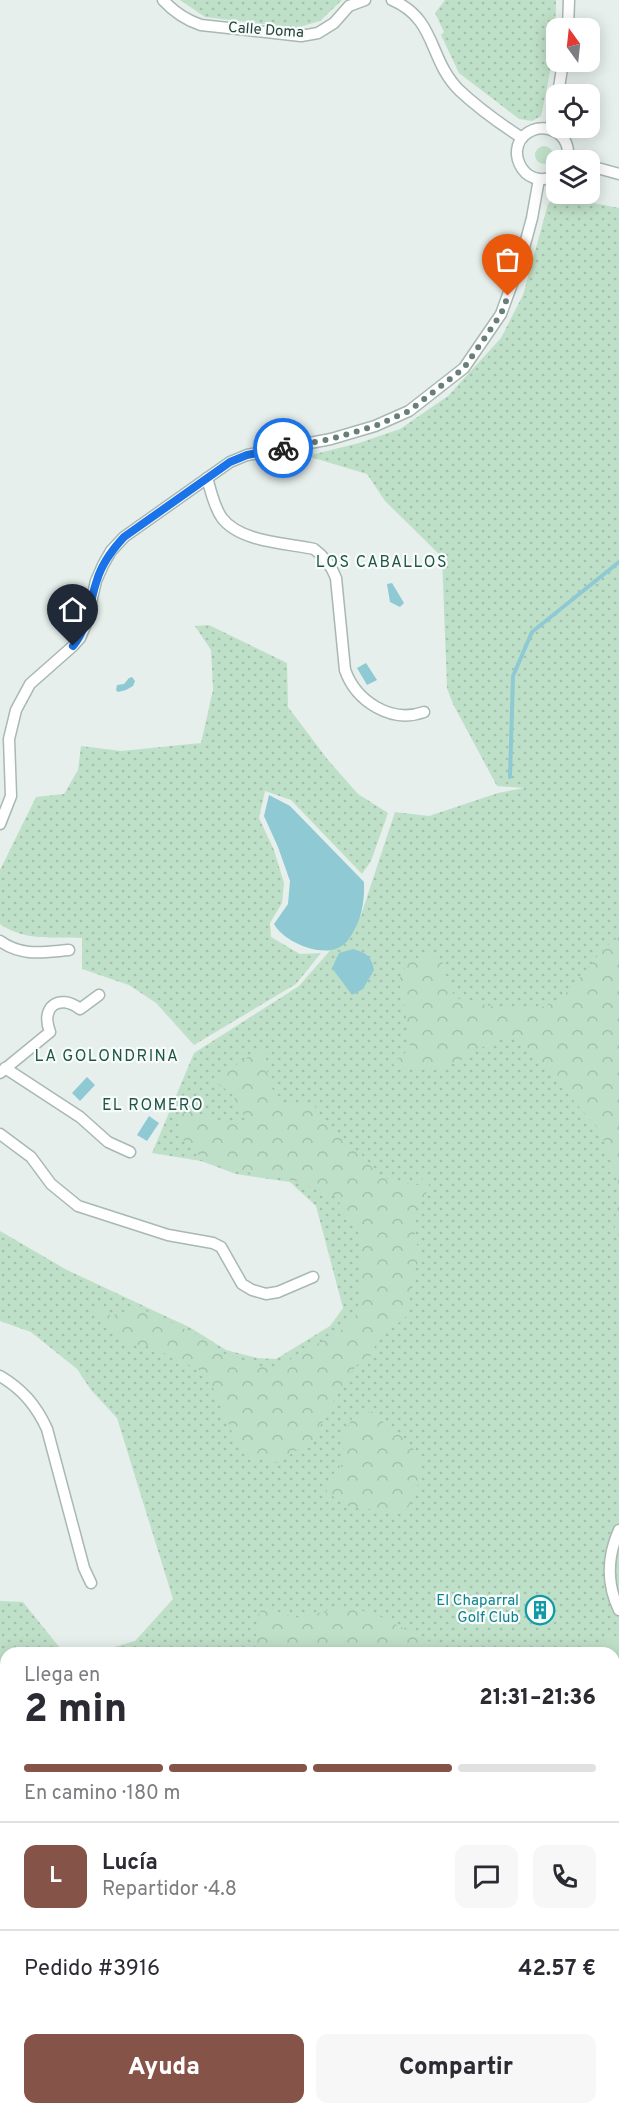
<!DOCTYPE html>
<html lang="es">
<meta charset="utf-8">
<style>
:root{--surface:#fff;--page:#f7f7f7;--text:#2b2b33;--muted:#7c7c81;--line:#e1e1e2;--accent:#855347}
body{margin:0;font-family:Overpass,sans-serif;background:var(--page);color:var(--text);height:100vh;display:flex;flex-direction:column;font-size:22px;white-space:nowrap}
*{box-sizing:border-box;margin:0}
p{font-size:20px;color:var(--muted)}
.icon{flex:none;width:33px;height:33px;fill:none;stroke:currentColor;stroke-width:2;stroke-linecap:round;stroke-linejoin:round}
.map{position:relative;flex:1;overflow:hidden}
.panel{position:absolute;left:0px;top:1647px;width:620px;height:468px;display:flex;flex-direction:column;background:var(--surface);border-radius:18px 18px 0 0;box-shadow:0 3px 15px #0003}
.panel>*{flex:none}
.needle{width:39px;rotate:345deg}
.fabs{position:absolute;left:546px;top:18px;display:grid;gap:12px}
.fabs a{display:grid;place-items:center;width:54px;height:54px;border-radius:12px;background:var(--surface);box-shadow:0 3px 15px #0003;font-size:30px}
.pin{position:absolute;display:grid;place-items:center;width:51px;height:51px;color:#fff;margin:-62px -26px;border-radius:50% 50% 50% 0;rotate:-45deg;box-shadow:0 0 6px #0007}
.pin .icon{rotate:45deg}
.courier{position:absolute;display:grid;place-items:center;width:60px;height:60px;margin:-30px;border:4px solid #1a73e8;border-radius:50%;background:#fff;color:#222;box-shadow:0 2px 8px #0007}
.headline em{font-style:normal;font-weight:800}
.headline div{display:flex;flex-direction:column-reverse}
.headline{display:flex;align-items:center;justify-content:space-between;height:102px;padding:0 24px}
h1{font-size:39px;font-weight:800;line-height:45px}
.bar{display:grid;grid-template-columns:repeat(4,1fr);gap:9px 6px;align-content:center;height:72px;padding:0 24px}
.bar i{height:8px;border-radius:4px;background:var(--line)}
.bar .selected{background:var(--accent)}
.bar p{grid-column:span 4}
.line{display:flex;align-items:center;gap:15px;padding:0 24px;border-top:2px solid var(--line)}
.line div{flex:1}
.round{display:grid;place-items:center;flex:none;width:63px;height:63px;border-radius:12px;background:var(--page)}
.button{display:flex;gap:12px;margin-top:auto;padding:12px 24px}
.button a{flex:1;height:69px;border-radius:12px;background:var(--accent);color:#fff;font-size:24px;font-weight:800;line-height:69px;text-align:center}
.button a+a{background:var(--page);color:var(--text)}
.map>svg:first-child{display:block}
</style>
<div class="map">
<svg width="619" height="2115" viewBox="0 0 619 2115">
<defs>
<pattern id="grass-dots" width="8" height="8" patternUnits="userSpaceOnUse" patternTransform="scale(1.5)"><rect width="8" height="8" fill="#bfe0c8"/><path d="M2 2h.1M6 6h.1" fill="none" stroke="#a4c1ad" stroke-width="1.8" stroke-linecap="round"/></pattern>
<pattern id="forest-crowns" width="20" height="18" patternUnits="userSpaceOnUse" patternTransform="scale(1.5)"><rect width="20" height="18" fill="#bfe0c8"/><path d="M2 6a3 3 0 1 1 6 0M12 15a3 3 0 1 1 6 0" fill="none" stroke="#a4c1ad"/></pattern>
</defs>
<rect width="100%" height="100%" fill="#e6efeb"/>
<!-- grass -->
<g fill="url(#grass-dots)">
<path d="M180,0H342L320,21L296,28L205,17Z"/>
<path d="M445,0H556C556,39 550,77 541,116L532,121L519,119L459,73L441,35L444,32L435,13Z"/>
<path d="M557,196L619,208V2115H567L555,2109H614V1653H93L135,1641L173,1599L117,1418L91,1390L77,1369L31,1332L0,1321V1231L67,1270L191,1328L226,1350L257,1358L276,1359L330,1326L343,1308L316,1206L290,1182L236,1174L201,1161L152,1153L194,1053L299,986L361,915L395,812L429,816L498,793L524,788L497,786L453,704L447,688L442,557L385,501L367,474L307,456L359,443L400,429L448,396L501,338L523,295L548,204Z"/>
<path d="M209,625L287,663L288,707L328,760L358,794L388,813L371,861L362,874L291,800L265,791L259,818L274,850L284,883L282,903L270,923L271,937L300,954L321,953L296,984L194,1045L156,1003L129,985L82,969V938C53,937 24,941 0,924V870L36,797L64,794L78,770L81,746L121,751L201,743L213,690L211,650L195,626Z"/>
<path d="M0,1601L23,1602L60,1648L88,1653H6V1679L2,1678L0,1672Z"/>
</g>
<!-- forest -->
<g fill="url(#forest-crowns)">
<path d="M619,937V1236L615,1229L618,1178L600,1131L520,1039L505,1037L488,1044L462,1060L432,1071L393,1065L410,1048L405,1008L399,980L408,961L430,954L442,960L444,972L455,998C483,1004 518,1015 546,1006C556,1004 575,984 581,976C593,962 603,946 619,937Z"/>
<path d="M264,1045L269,1083L281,1103L297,1106H315L320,1120L366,1159L375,1172L389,1179L422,1186L423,1170L431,1177L427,1192L414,1215L413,1226L417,1245L422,1252L412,1280L408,1315L391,1329L375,1336V1346L369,1359L358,1364L347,1377L312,1441L276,1463L248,1456L235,1439L207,1374L152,1347L127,1343L93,1315V1310L101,1309L111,1316L132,1309L150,1312L203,1338L223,1354L272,1370L340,1331L358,1313L362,1239L335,1196L291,1179L237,1171L202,1158L178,1135L183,1108L219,1121H247L232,1094L212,1079L241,1062Z"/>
<path d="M376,1411L388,1430L399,1434L412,1446L419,1461V1482L408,1508L401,1514L347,1506L327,1492L326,1482L344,1462V1434L354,1415Z"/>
<path d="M341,1607L373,1613L452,1653H255L257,1616L263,1608L299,1618Z"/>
<path d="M614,1635L619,1648V1746L614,1766V1653H575Z"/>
<path d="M0,1773L6,1774V1817L0,1813Z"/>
<path d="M615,1825L619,1826V1999L614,1998V1826Z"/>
<path d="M154,2109H449V2115H161Z"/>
</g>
<!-- garden -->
<circle fill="#bfe0c8" cx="544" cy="155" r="9"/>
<!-- water -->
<g fill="#8ec9d4">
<path d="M392,583L404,603L400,607L390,602L387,584Z"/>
<path d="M366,663L377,680L367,685L357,668Z"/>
<path d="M132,677L135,681L133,686L126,690L118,692L116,690L117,685L124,684L129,678Z"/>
<path d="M269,795L290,806L364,882C365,902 361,923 348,940C332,963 285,944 274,924L288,904L290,881L278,847L264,816Z"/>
<path d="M353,949C367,953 371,956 374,970L363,989L352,995L332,968L339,953Z"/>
<path d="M87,1077L95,1085L80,1101L72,1093Z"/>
<path d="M149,1116L159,1123L147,1141L137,1135Z"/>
</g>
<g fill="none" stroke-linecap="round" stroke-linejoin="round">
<!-- stream -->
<path stroke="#8ec9d4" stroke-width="4" d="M510,777L513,676L532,632L619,562"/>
<!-- minor casing -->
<g stroke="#a8b8b2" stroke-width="13">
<g id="minor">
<path d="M163,0C174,12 186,20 201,25L301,36L318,33L334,23L349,6L365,0"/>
<path d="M392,0C437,19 428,59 459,90C477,107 502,125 522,138"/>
<path d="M568,28L569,0"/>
<path d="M558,94L563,62"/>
<path d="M551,129L556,100"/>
<path d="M590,166L619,174"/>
<path d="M556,175C523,194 500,143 533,130C541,127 549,128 556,132C567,138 569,149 568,160"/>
<path d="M207,478C211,491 214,507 222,518C240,542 286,543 314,549C325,557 331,565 336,578L345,670C356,701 391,724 424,712"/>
<path d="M0,824L11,796L9,739L16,710L30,684L73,646L80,638L86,624L96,581L103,565L111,551L124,537L230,462L247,455L331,439L375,426L409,411L464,368L501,314L521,259L532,218L539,179"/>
<path d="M0,941C22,957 44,952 69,950"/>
<path d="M5,1068L80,1117L108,1142L130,1152"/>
<path d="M0,1073L50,1032C40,1007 59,993 80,1009L99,995"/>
<path d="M0,1134L31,1157L51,1184L78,1206L168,1235L213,1243L221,1247L242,1284L252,1290L266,1294L278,1292L313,1277"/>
<path d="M0,1376C22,1389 36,1405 47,1429L84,1568L91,1583"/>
<path d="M619,1530C607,1557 606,1583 619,1610"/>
<path d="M0,1693H6"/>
<path d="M0,1845L6,1852"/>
<path d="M0,1985L6,1983"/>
<path d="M33,2109V2115"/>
<path d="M136,2109L144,2115"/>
</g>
</g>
<!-- minor -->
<use href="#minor" stroke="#fff" stroke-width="10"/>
</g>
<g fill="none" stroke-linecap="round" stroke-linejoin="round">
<!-- done -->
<path stroke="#687f78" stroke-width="6" stroke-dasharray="0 10.8" d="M283,448L331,439L375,426L409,411L464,368L501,314L508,296"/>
<!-- route -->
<path stroke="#1a73e8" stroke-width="8" d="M73,646C89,626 89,603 97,580C102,563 112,550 124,537L230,462L247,455L283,448"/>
</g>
<!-- icons -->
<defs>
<g id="building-ring" transform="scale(1.5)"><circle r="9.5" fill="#f7fbf9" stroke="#0f9aa8" stroke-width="1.5"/><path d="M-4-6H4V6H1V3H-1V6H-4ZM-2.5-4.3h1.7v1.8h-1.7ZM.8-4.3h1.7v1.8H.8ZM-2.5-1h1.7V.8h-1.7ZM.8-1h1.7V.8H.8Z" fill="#0f9aa8"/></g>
</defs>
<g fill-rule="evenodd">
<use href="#building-ring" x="540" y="1610"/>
</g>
<g text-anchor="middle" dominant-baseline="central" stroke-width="4.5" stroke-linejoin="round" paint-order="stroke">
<!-- street labels -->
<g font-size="15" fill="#24423a" stroke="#f7fbf9">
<text transform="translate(266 31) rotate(4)">Calle Doma</text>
</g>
<!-- culture labels -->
<g font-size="15" fill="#0d838f" stroke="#f7fbf9" text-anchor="end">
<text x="519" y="1601">El Chaparral<tspan x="519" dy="17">Golf Club</tspan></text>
</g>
<!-- neighbourhood labels -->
<g font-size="16" letter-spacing="1.5" fill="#1f5548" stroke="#f7fbf9">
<text x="382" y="563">LOS CABALLOS</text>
<text x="107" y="1057">LA GOLONDRINA</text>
<text x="153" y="1106">EL ROMERO</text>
</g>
</g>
</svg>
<div class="fabs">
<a><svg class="needle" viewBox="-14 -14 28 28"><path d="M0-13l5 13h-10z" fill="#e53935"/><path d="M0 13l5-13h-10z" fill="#7c7c81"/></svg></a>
<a><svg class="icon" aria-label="locate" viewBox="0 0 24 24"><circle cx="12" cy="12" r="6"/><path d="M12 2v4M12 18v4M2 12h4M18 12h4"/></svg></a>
<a><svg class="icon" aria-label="layers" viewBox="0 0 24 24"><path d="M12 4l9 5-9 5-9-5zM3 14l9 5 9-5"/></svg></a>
</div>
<div class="pin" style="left:508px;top:296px;background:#ea580c"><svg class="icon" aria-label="bag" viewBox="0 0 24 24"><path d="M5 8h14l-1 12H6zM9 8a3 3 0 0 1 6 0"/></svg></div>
<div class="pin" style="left:73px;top:646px;background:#1f2937"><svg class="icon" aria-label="home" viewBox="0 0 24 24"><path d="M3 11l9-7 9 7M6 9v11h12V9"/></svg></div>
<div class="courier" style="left:283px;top:448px"><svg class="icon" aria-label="bike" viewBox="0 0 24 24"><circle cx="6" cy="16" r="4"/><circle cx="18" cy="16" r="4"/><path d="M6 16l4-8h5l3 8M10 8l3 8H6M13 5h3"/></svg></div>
<section class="panel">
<div class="headline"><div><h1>2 min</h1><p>Llega en</p></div><em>21:31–21:36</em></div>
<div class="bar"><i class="selected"></i><i class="selected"></i><i class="selected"></i><i></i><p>En camino · 180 m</p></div>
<div class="line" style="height:108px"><b class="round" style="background:var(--accent);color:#fff">L</b><div><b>Lucía</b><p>Repartidor · 4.8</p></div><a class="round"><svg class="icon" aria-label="chat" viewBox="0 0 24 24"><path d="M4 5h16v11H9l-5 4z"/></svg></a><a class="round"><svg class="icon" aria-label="phone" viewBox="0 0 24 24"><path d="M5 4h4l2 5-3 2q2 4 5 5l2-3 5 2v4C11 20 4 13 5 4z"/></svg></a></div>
<div class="line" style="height:78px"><div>Pedido #3916</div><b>42.57 €</b></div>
<div class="button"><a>Ayuda</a><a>Compartir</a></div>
</section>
</div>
